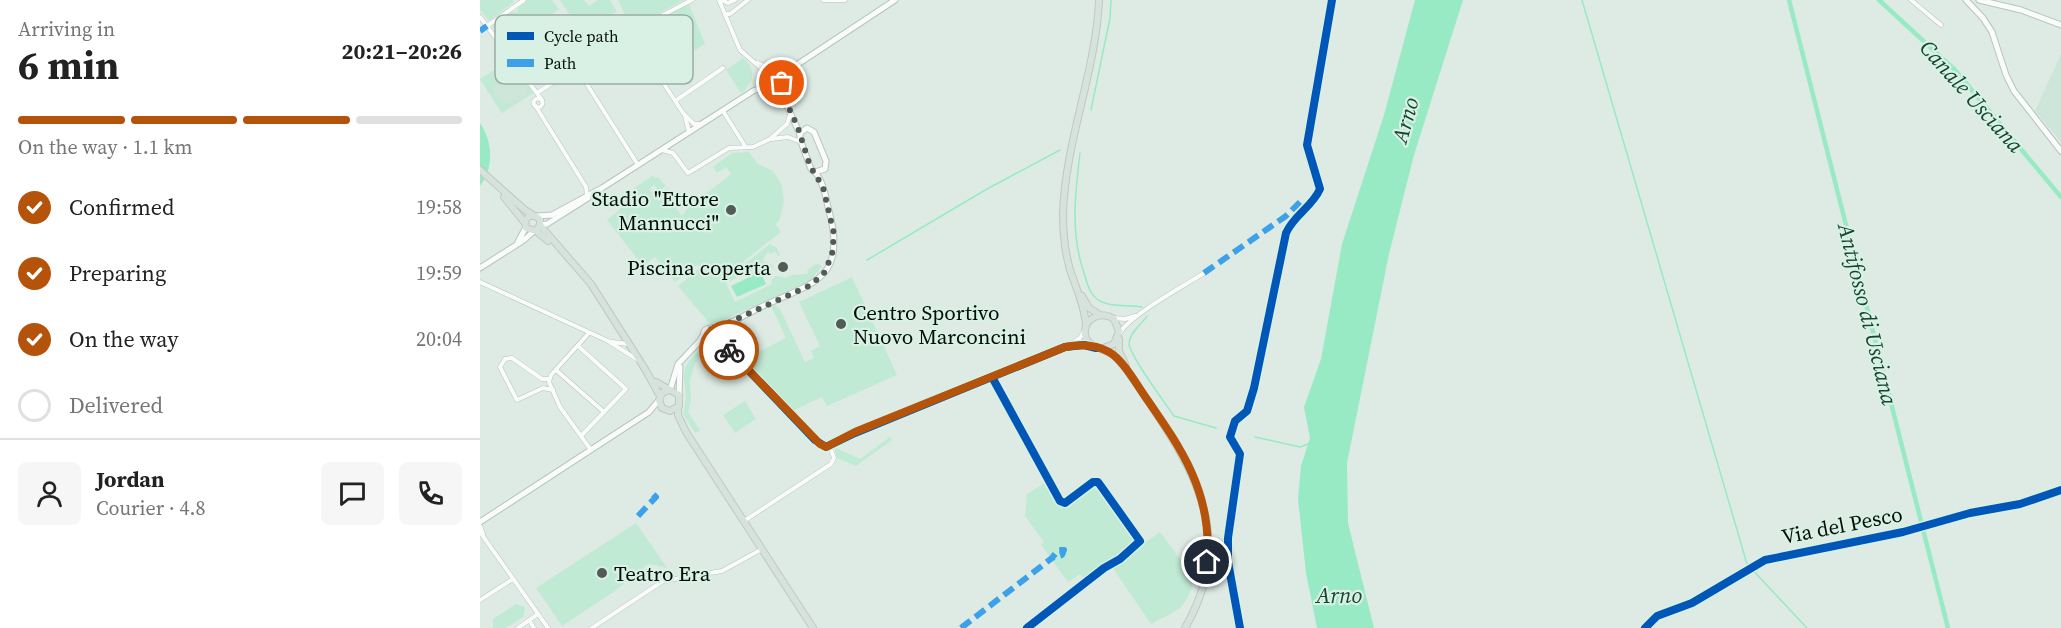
<!DOCTYPE html>
<meta charset="utf-8">
<style>
:root{--surface:#fff;--page:#f6f6f6;--text:#222;--muted:#767676;--line:#e0e0e0;--accent:#b45309}
body{margin:0;font-family:"Source Serif 4",serif;background:var(--page);color:var(--text);height:100vh;display:flex;flex-direction:column;font-size:22px;white-space:nowrap}
*{box-sizing:border-box;margin:0}
p{font-size:20px;color:var(--muted)}
.icon{flex:none;width:33px;height:33px;fill:none;stroke:currentColor;stroke-width:2;stroke-linecap:round;stroke-linejoin:round}
.map{position:relative;flex:1;overflow:hidden}
.drawer{display:flex;flex-direction:column;background:var(--surface);width:480px}
.drawer>*{flex:none}
.pin{position:absolute;display:grid;place-items:center;width:51px;height:51px;color:#fff;margin:-26px;border:3px solid #fff;border-radius:50%;box-shadow:0 2px 6px #0007}
.courier{position:absolute;display:grid;place-items:center;width:60px;height:60px;margin:-30px;border:4px solid #b45309;border-radius:50%;background:#fff;color:#222;box-shadow:0 2px 8px #0007}
.summary em{font-style:normal;font-weight:700}
.summary div{display:flex;flex-direction:column-reverse}
.summary{display:flex;align-items:center;justify-content:space-between;height:102px;padding:0 18px}
h1{font-size:39px;font-weight:700;line-height:45px}
.bar{display:grid;grid-template-columns:repeat(4,1fr);gap:9px 6px;align-content:center;height:72px;padding:0 18px}
.bar i{height:8px;border-radius:4px;background:var(--line)}
.bar .on{background:var(--accent)}
.bar p{grid-column:span 4}
.line{display:flex;align-items:center;gap:15px;padding:0 18px;border-top:2px solid var(--line)}
.line div{flex:1}
.round{display:grid;place-items:center;flex:none;width:63px;height:63px;border-radius:9px;background:var(--page)}
ol{padding:0 18px;list-style:none}
li{display:flex;align-items:center;gap:18px;height:66px}
li p{margin-inline-start:auto}
li .icon{padding:6px;border-radius:50%;background:var(--accent);color:#fff;stroke-width:4}
li:last-child{color:var(--muted)}
li i{width:33px;height:33px;border:3px solid var(--line);border-radius:50%}
main{display:flex;flex:1;min-height:0}
.map>svg:first-child{display:block}
</style>
<main>
<section class="drawer">
<div class="summary"><div><h1>6 min</h1><p>Arriving in</p></div><em>20:21–20:26</em></div>
<div class="bar"><i class="on"></i><i class="on"></i><i class="on"></i><i></i><p>On the way · 1.1 km</p></div>
<ol>
<li><svg class="icon" aria-label="check" viewBox="0 0 24 24"><path d="M5 12l5 5 9-10"/></svg>Confirmed<p>19:58</p></li>
<li><svg class="icon" aria-label="check" viewBox="0 0 24 24"><path d="M5 12l5 5 9-10"/></svg>Preparing<p>19:59</p></li>
<li><svg class="icon" aria-label="check" viewBox="0 0 24 24"><path d="M5 12l5 5 9-10"/></svg>On the way<p>20:04</p></li>
<li><i></i>Delivered</li>
</ol>
<div class="line" style="height:108px"><a class="round"><svg class="icon" aria-label="person" viewBox="0 0 24 24"><circle cx="12" cy="8" r="4"/><path d="M4 21q1-7 8-7t8 7"/></svg></a><div><b>Jordan</b><p>Courier · 4.8</p></div><a class="round"><svg class="icon" aria-label="chat" viewBox="0 0 24 24"><path d="M4 5h16v11H9l-5 4z"/></svg></a><a class="round"><svg class="icon" aria-label="phone" viewBox="0 0 24 24"><path d="M5 4h4l2 5-3 2q2 4 5 5l2-3 5 2v4C11 20 4 13 5 4z"/></svg></a></div>
</section>
<div class="map">
<svg width="1581" height="628" viewBox="0 0 1581 628">
<rect width="100%" height="100%" fill="#deebe4"/>
<!-- built -->
<g fill="#cee5d9">
<path d="M22,52L53,93L22,113L0,79L18,68L14,62Z"/>
<path d="M1581,54V142L1555,111Z"/>
</g>
<!-- green -->
<g fill="#c1ead5">
<path d="M0,0H33L34,2L9,21L0,10Z"/>
<path d="M48,0H72L79,9L58,25L26,45L13,27V25L31,12H37L38,8Z"/>
<path d="M80,0H104L109,6L118,0H130L137,12L128,16L138,36L99,61L87,43L69,55L55,32L76,17L83,28L94,21Z"/>
<path d="M138,0H204L151,28Z"/>
<path d="M209,4L225,44L180,72L154,34Z"/>
<path d="M22,52L29,62L12,74L20,85L13,86L14,94L25,103H34L46,96L48,89L37,72L53,93L22,113L0,79L18,68L14,62Z"/>
<path d="M263,58C277,69 274,83 261,93L246,70Z"/>
<path d="M269,152L278,164L293,171L302,185L304,203L299,221L295,224L301,232L255,268L257,270L290,244L297,248L300,255L298,256L295,251L290,254L288,252L282,261L293,265V267L286,269L284,265L246,283L255,302L292,284L291,280L297,276L305,278L312,275L328,274L327,271L336,263L342,266L330,281L239,322L230,324L198,286L221,267L217,265L195,282L175,257L163,266L127,220L156,196L154,188L174,175L175,178L178,177L186,186L179,191L174,185L169,189L179,201L184,197L180,193L187,188L194,197L191,201L202,216L208,208L251,174L246,167L237,173L233,167L252,153Z"/>
<path d="M372,277L417,375L347,406L342,397L312,411L262,360L306,338L291,306L295,305L300,309L325,362L334,358L331,351L340,346L319,302Z"/>
<path d="M227,344H234L243,352L234,361L227,352L215,363L210,381L211,400L208,412L220,430L215,433L203,413C214,379 187,375 227,344Z"/>
<path d="M265,401L276,419L255,433L243,415Z"/>
<path d="M410,437L412,440L376,466L357,458L354,447L380,459Z"/>
<path d="M566,482L582,507L615,486L659,547L680,532L714,578C706,611 699,609 671,624L630,564L607,581L600,574L588,582L561,545L564,542L545,516L547,494Z"/>
<path d="M156,523L187,568L170,564L167,565L135,591L82,626L56,588Z"/>
<path d="M36,604L45,607L44,616L26,628H13V619Z"/>
</g>
<!-- water -->
<g fill="#97eac4">
<path d="M935,0H983L934,155L909,254L867,463L868,523L894,628H837L826,573L818,499L821,466L830,438L824,407L841,359L862,244L904,115Z"/>
<path d="M0,123C13,142 14,168 0,186Z"/>
<path d="M280,272L286,284L257,297L251,286Z"/>
</g>
<g fill="none" stroke-linecap="round" stroke-linejoin="round">
<!-- stream -->
<g stroke="#97eac4" stroke-width="1.5">
<path d="M1102,0L1267,564L1327,628"/>
<path d="M611,110L630,18L631,0"/>
<path d="M600,153C595,195 590,235 605,276C608,287 611,297 622,302C636,308 649,304 662,307"/>
<path d="M387,260L507,189L580,150"/>
<path d="M667,316C663,323 650,332 649,343C648,354 686,404 694,416L736,428"/>
<path d="M775,437L820,447L828,444"/>
</g>
<!-- canal -->
<g stroke="#97eac4" stroke-width="4.5">
<path d="M1309,0L1468,628"/>
<path d="M1399,0L1475,70L1581,197"/>
</g>
<!-- street casing -->
<g stroke="#b9c4be" stroke-width="5">
<g id="street">
<path d="M239,0L260,50L282,69L287,76"/>
<path d="M241,0L248,3L255,0"/>
<path d="M343,0H365"/>
<path d="M1431,0L1461,25"/>
<path d="M245,14H250L268,0"/>
<path d="M0,17L62,100"/>
<path d="M7,26L44,0"/>
<path d="M150,32L203,113L214,124H220"/>
<path d="M277,63L296,70"/>
<path d="M96,67L158,165"/>
<path d="M57,93L150,32L212,0"/>
<circle cx="58" cy="103" r="4.5"/>
<path d="M195,101L243,68"/>
<path d="M55,105L106,187L107,195"/>
<path d="M243,111L265,146"/>
<path d="M205,116L209,132"/>
<path d="M291,139L308,137L321,142"/>
<path d="M182,150L193,153L208,173L249,148L273,147L290,139L307,124L310,115"/>
<path d="M0,282L128,341L158,360"/>
<path d="M633,318L645,319L655,316"/>
<path d="M109,333L71,375L69,382L80,407L111,450"/>
<path d="M640,333C650,315 704,286 724,273"/>
<path d="M235,335L339,443L347,447L375,433L585,347L610,346"/>
<path d="M132,342L148,344"/>
<path d="M98,346L146,389L101,436"/>
<path d="M588,346L600,338L604,331"/>
<path d="M76,370L124,412"/>
<path d="M512,377L580,501L585,503L613,482H618L660,541L640,559L624,568L547,628"/>
<path d="M69,379H62L32,358L25,359L20,367L37,400L63,388L73,390"/>
<path d="M264,521L351,464L354,458L350,447"/>
<path d="M0,526L3,534"/>
<path d="M0,532L68,628"/>
<path d="M0,600L33,579"/>
<path d="M49,620L54,628"/>
<path d="M38,628L58,614"/>
<path d="M112,628L183,581L242,571L282,549"/>
<path d="M1165,628L1177,616L1212,603L1285,560L1423,532L1490,513L1540,504L1581,490"/>
</g>
</g>
<!-- secondary casing -->
<g stroke="#b9c4be" stroke-width="7">
<g id="secondary">
<path d="M1486,0L1503,18L1512,32L1526,75L1534,91L1581,151"/>
<path d="M1499,0L1541,10L1581,25"/>
<circle cx="295" cy="78" r="8"/>
<path d="M303,78L315,66L415,0"/>
<path d="M303,81L306,101"/>
<path d="M290,85L307,106L320,134"/>
<path d="M327,128L334,132L346,161L345,169L335,172L331,169L320,139V133Z"/>
<path d="M57,216L72,215L122,188L273,91L290,85"/>
<path d="M61,225L67,224L108,198"/>
<path d="M38,242L46,227"/>
<path d="M0,268L44,240L54,231"/>
<path d="M230,328C247,327 266,314 281,307C328,284 367,282 350,215C346,201 345,184 335,172"/>
<circle cx="229" cy="334" r="5.5"/>
<path d="M190,390L198,364L219,342L224,334"/>
<path d="M199,395L200,367"/>
<path d="M0,522L169,412L179,400"/>
</g>
</g>
<!-- primary casing -->
<g stroke="#c1c8c4" stroke-width="8">
<g id="primary">
<path d="M0,170L45,210L53,215"/>
<path d="M24,197L45,223"/>
<path d="M60,225L111,284L165,369L180,396"/>
<path d="M56,231L60,225V220L56,216H49L45,221L46,228L56,231L68,241"/>
<path d="M602,296L609,308L620,315"/>
<path d="M606,326C605,308 597,290 591,273C585,254 583,233 583,214C585,141 616,72 619,0"/>
<path d="M639,339V351L646,366"/>
<path d="M621,349L634,344L639,331L634,319C622,311 604,317 605,334C607,350 627,347 636,357C652,375 665,396 678,416C724,486 751,549 705,628"/>
<path d="M176,382L199,395V406L190,411L182,408L179,400L182,393L189,390"/>
<path d="M198,407V415L206,432L333,628"/>
</g>
</g>
<!-- street -->
<use href="#street" stroke="#fafcfb" stroke-width="4"/>
<!-- secondary -->
<use href="#secondary" stroke="#fafcfb" stroke-width="5"/>
<!-- primary -->
<use href="#primary" stroke="#d6e2dc" stroke-width="6"/>
<!-- quiet -->
<g stroke="#3ca1e9" stroke-width="6" stroke-dasharray="12 6" stroke-linecap="butt">
<path d="M0,31L7,26"/>
<path d="M724,273L806,216L820,202"/>
<path d="M158,516L176,497L173,494"/>
<path d="M481,628L572,558L578,550H584L582,555L572,558"/>
</g>
<!-- cycleway casing -->
<g stroke="#d8f1e4" stroke-width="11">
<g id="cycleway">
<path d="M235,335L335,440L346,447L375,433L585,347L604,345L616,348"/>
<path d="M512,377L580,501L585,503L613,482H618L660,541L640,559L624,568L547,628"/>
<path d="M760,628L748,562V538L760,454L750,437L755,421L767,411L774,388L806,233C814,215 832,207 840,189L827,145L852,0"/>
<path d="M1165,628L1177,616L1212,603L1285,560L1423,532L1490,513L1540,504L1581,490"/>
</g>
</g>
<!-- cycleway -->
<use href="#cycleway" stroke="#0057b8" stroke-width="8"/>
</g>
<g fill="none" stroke-linecap="round" stroke-linejoin="round">
<!-- done -->
<path stroke="#525b56" stroke-width="6" stroke-dasharray="0 10.8" d="M249,350L232,339L235,333L230,328L248,323L331,285L344,273L352,255L354,234L343,187L330,166L318,128L308,106L290,85L297,86L302,83"/>
<!-- route -->
<path stroke="#b45309" stroke-width="8" d="M249,350L340,444L346,447L375,432L585,347C600,344 615,344 629,352C643,360 655,382 664,395C701,448 733,493 727,562"/>
</g>
<!-- markers -->
<g fill="#525b56" stroke="#d8f1e4" stroke-width="2">
<circle cx="251" cy="210" r="6"/>
<circle cx="303" cy="267" r="6"/>
<circle cx="361" cy="324" r="6"/>
<circle cx="122" cy="573" r="6"/>
</g>
<g text-anchor="middle" dominant-baseline="central" stroke-width="4.5" stroke-linejoin="round" paint-order="stroke">
<!-- poi labels -->
<g font-size="21" fill="#060e0a" stroke="#d8f1e4" text-anchor="end">
<text x="239" y="198">Stadio "Ettore<tspan x="239" dy="24">Mannucci"</tspan></text>
<text x="291" y="267">Piscina coperta</text>
<text x="373" y="312" text-anchor="start">Centro Sportivo<tspan x="373" dy="24">Nuovo Marconcini</tspan></text>
<text x="134" y="573" text-anchor="start">Teatro Era</text>
</g>
<!-- street labels -->
<g font-size="21" fill="#060e0a" stroke="#d8f1e4">
<text transform="translate(1362 525) rotate(-11)">Via del Pesco</text>
</g>
<!-- water labels -->
<g font-size="22" font-style="italic" fill="#164632" stroke="#d8f1e4">
<text transform="translate(1492 96) rotate(48)">Canale Usciana</text>
<text transform="translate(925 120) rotate(-74)">Arno</text>
<text transform="translate(1388 314) rotate(76)">Antifosso di Usciana</text>
<text x="859" y="595">Arno</text>
</g>
</g>
<!-- legend -->
<rect x="15" y="15" width="198" height="69" rx="9" fill="#d8f1e4" stroke="#99ada3" stroke-width="1.5"/>
<rect x="27" y="32" width="27" height="8" fill="#0057b8"/>
<rect x="27" y="59" width="27" height="8" fill="#3ca1e9"/>
<g font-size="16" fill="#060e0a">
<text x="64" y="42">Cycle path</text>
<text x="64" y="69">Path</text>
</g>
</svg>
<div class="pin" style="left:302px;top:83px;background:#ea580c"><svg class="icon" aria-label="bag" viewBox="0 0 24 24"><path d="M5 8h14l-1 12H6zM9 8a3 3 0 0 1 6 0"/></svg></div>
<div class="pin" style="left:727px;top:562px;background:#1f2937"><svg class="icon" aria-label="home" viewBox="0 0 24 24"><path d="M3 11l9-7 9 7M6 9v11h12V9"/></svg></div>
<div class="courier" style="left:249px;top:350px"><svg class="icon" aria-label="bike" viewBox="0 0 24 24"><circle cx="6" cy="16" r="4"/><circle cx="18" cy="16" r="4"/><path d="M6 16l4-8h5l3 8M10 8l3 8H6M13 5h3"/></svg></div>
</div>
</main>
